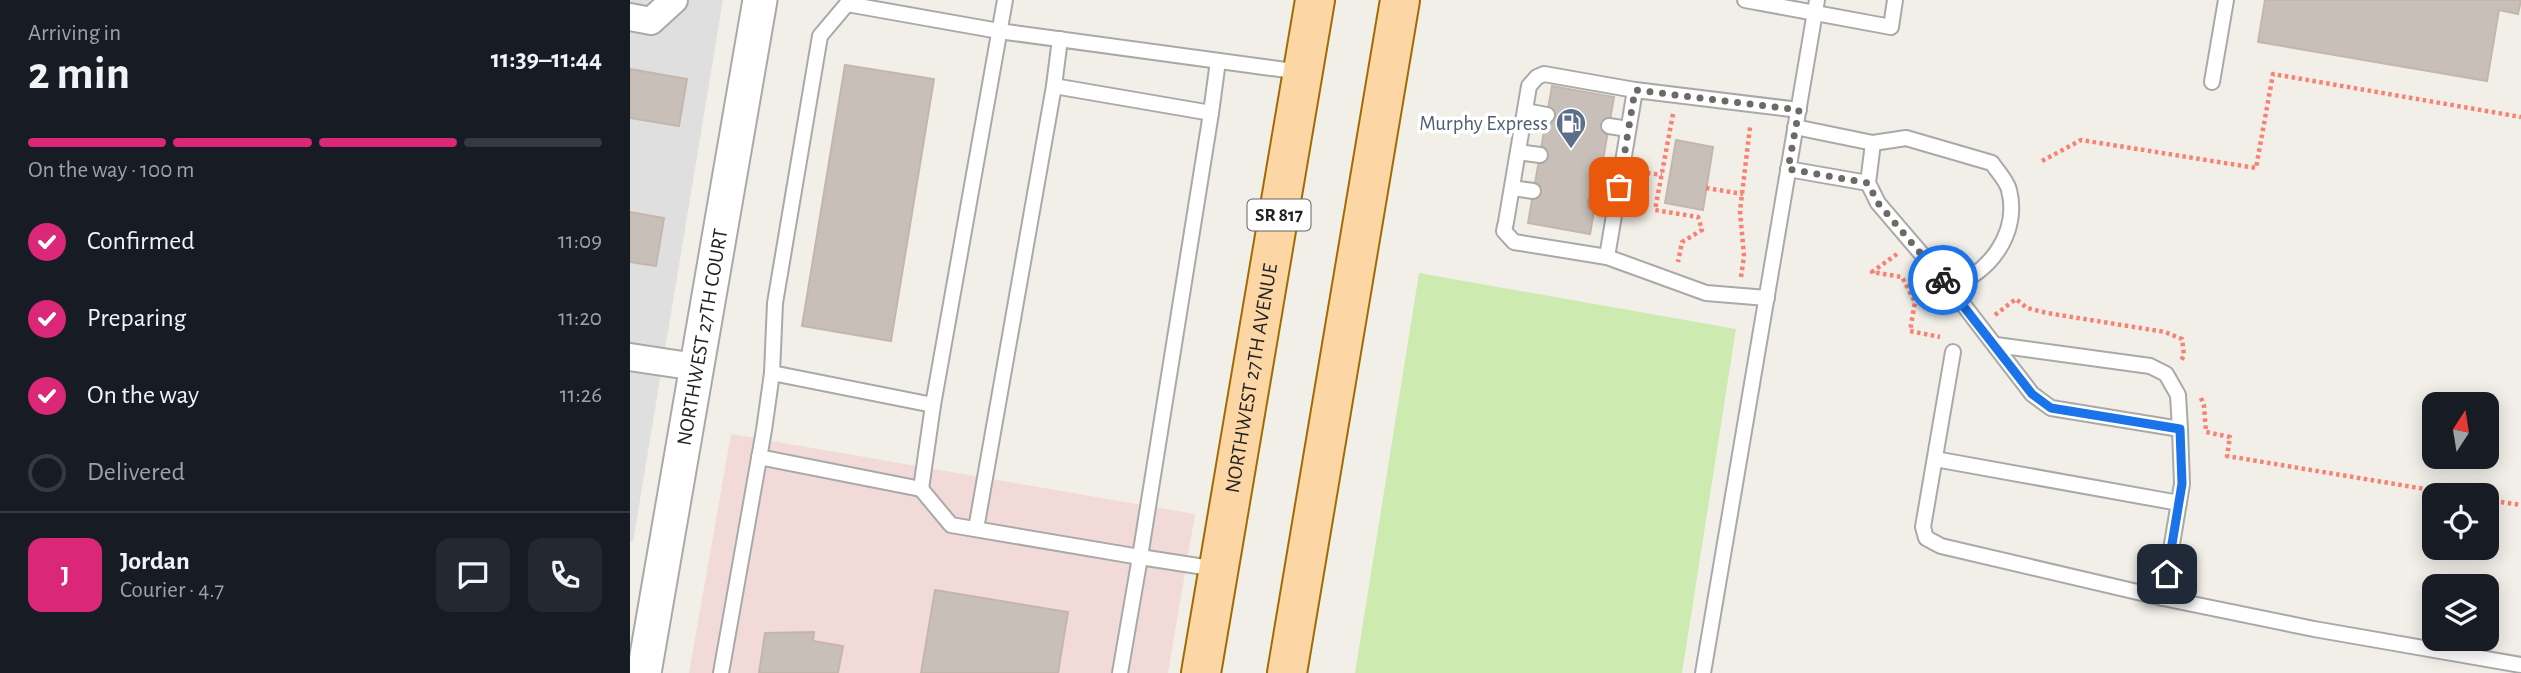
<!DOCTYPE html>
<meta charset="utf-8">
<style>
:root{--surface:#171b24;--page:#242831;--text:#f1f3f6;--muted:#9ea1a6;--line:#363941;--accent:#db2777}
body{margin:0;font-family:"Alegreya Sans",sans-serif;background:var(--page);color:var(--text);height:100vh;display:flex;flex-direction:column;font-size:26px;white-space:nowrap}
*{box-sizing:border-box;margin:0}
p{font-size:23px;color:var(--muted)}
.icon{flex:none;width:38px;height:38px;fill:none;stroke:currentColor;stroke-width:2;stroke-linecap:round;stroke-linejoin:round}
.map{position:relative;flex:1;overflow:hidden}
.panel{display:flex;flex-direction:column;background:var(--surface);width:630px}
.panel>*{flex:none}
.needle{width:46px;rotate:12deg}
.fabs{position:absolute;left:1792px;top:392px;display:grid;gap:14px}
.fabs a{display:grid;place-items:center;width:77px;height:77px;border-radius:14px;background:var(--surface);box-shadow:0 4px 18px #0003;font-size:35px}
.pin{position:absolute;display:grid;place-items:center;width:60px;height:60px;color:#fff;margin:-30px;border-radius:14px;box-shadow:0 4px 10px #0006}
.courier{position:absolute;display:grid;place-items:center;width:70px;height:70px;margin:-35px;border:5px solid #1a73e8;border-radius:50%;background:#fff;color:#222;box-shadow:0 2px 9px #0007}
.headline em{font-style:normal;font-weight:700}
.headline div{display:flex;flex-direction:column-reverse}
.headline{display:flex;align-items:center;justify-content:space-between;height:119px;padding:0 28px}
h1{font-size:46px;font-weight:700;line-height:52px}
.bar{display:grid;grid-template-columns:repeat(4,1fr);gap:10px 7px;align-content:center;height:84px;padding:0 28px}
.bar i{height:9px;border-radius:5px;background:var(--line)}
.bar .selected{background:var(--accent)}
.bar p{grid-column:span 4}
.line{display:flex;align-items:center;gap:18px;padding:0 28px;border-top:2px solid var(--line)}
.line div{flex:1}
.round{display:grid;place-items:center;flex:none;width:74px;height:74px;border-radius:14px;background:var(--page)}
ol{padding:0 28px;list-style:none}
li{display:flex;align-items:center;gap:21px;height:77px}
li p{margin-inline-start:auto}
li .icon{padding:7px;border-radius:50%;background:var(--accent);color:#fff;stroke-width:4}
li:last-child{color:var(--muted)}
li i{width:38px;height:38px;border:4px solid var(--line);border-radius:50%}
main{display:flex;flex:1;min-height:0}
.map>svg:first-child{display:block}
</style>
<main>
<section class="panel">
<div class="headline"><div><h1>2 min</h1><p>Arriving in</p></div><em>11:39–11:44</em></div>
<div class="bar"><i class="selected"></i><i class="selected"></i><i class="selected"></i><i></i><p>On the way · 100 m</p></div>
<ol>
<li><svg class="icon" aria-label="check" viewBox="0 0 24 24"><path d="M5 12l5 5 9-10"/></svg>Confirmed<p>11:09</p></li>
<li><svg class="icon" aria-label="check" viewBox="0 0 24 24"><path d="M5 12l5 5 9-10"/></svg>Preparing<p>11:20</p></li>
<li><svg class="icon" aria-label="check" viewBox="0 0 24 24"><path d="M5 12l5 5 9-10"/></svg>On the way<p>11:26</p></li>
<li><i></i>Delivered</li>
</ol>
<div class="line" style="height:126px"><b class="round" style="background:var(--accent);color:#fff">J</b><div><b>Jordan</b><p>Courier · 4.7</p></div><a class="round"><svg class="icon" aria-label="chat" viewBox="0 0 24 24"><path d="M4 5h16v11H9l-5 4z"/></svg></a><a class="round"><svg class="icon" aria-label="phone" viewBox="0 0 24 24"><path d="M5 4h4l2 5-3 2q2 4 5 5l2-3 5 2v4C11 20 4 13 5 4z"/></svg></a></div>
</section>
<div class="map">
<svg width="1891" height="673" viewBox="0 0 1891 673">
<rect width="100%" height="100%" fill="#f2efe9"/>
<!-- residential -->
<path fill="#e0dfdf" d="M0,0H93L3,542L0,541Z"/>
<!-- commercial -->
<path fill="#f2dad9" d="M101,434L565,514L538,673H59Z"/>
<!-- grass -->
<path fill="#cdebb0" d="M789,273L1106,329L1052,673H725Z"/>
<!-- building -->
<g fill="#c7bfb8" stroke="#c4b6ab" stroke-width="2">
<path d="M1635,0H1891L1888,14L1869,10L1857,81L1628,42Z"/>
<path d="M215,65L304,79L261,341L172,326Z"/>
<path d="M0,69L57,79L49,126L0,118Z"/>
<path d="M922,86L984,97L960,234L898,223Z"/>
<path d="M1046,140L1083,147L1073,210L1035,203Z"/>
<path d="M0,212L34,218L26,266L0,262Z"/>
<path d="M305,590L438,612L428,673H291Z"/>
<path d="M184,632L183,641L213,646L208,673H129L135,633Z"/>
</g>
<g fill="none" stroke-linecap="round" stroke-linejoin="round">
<!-- service casing -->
<g stroke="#a9a9a9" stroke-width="18">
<g id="service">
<path d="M218,0L217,4L190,36L145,303L142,373L303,405L375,0"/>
<path d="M1115,0L1261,27L1265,0"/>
<path d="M217,4L369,31L671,72"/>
<path d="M1582,82L1596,0"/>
<path d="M895,111L917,115"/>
<path d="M581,113L588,61"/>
<path d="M979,126L998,129"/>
<path d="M1165,127L1243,143"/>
<path d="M1276,138L1362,163C1367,171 1377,181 1379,190C1390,233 1359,275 1319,286L1248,203L1238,183L1243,143Z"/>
<path d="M888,152L910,155"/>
<path d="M972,166L992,169"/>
<path d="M1158,169L1238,183"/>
<path d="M882,188L903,191"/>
<path d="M966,203L986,205"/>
<path d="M977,257L884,242L874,231L876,222L899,86L907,77L914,74L1005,90"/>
<path d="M1319,286L1402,394L1421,408L1550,429"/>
<path d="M1137,298L1076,293L977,257L1005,90L1169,110"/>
<path d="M1366,345L1520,366L1536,374L1548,395L1550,429L1552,484L1533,598"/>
<path d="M1323,352L1293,527L1296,538L1311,546L1533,598L1684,629L1891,665"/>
<path d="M129,457L291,489L303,405"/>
<path d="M1305,459L1549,503"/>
<path d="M291,489L321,525L510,557L581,113L424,86L430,39"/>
<path d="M346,529L424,86"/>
<path d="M91,673L134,430L142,373"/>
<path d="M490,673L510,557L587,569"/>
<path d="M1073,673L1187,0"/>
</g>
</g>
<!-- minor casing -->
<g stroke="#a9a9a9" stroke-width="30">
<g id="minor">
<path d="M0,17L21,21L44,0"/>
<path d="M0,357L66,367"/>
</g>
</g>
<!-- tertiary casing -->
<g stroke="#a9a9a9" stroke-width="37">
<g id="tertiary">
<path id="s1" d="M14,673L130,0"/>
</g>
</g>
<!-- primary casing -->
<g stroke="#a06b00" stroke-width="42">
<g id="primary">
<path id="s2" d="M571,673L685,0"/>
<path d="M657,673L770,0"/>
</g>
</g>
<!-- path -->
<g stroke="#fa8072" stroke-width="4.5" stroke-dasharray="3.5 3.5" stroke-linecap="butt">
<path d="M1043,114L1025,210L1068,217L1072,230L1052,242L1048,262"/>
<path d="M1412,161L1451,140L1626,168L1643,74L1891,117"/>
<path d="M1010,172L1032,175"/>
<path d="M1076,188L1113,194"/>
<path d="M1267,254L1242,272L1272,277L1285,302L1280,331L1310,337"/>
<path d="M1111,277L1114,256L1110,211L1120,127"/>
<path d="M1365,315L1386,299L1397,308L1417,313L1535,332L1552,339L1554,355L1551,361"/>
<path d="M1571,398L1574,406L1576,432L1600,437L1597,456L1831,495"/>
<path d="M1857,500L1891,505"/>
</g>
<!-- service -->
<use href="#service" stroke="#fff" stroke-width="14"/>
<!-- minor -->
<use href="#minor" stroke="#fff" stroke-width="26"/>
<!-- tertiary -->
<use href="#tertiary" stroke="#fff" stroke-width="33"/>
<!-- primary -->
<use href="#primary" stroke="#fcd6a4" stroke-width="38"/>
</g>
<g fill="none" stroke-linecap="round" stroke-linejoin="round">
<!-- done -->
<path stroke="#6b6a68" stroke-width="7" stroke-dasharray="0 12.6" d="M989,187L1005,90L1169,110L1158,169L1238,183L1248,203L1313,280"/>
<!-- route -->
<path stroke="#1a73e8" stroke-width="9" d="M1313,280L1402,394L1421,408L1550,429L1552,484L1537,574"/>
</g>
<!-- icons -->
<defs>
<g id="fuel-pin" transform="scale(1.575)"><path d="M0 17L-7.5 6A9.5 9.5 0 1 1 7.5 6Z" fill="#5c6f8a" stroke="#fff"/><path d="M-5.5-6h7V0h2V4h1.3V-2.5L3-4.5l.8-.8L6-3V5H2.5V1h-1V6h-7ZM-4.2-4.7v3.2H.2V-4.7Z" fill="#fff"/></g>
</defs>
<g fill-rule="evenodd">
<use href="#fuel-pin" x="941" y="123"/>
</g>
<g text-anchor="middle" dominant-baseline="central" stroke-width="7" stroke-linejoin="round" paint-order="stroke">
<!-- shield labels -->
<rect fill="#fff" stroke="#646464" stroke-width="2" x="617.5" y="199.5" width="63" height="31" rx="5"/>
<g font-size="19" font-weight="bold" fill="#222">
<text x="649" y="215">SR 817</text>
</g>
<!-- service labels -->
<g font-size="21" fill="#4e5e75" stroke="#fff" text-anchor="end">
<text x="918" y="123">Murphy Express</text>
</g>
<!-- street labels -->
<g font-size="21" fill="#222" stroke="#fff">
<text stroke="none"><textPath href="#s1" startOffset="341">NORTHWEST 27TH COURT</textPath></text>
<text stroke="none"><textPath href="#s2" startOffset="299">NORTHWEST 27TH AVENUE</textPath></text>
</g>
</g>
</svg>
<div class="fabs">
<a><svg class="needle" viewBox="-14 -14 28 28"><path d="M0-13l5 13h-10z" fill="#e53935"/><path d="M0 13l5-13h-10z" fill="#9ea1a6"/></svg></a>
<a><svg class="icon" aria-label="locate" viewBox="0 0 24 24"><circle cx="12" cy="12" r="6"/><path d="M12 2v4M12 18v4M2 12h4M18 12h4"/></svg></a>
<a><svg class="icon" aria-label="layers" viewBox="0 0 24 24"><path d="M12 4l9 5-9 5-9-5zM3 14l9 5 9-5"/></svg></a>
</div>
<div class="pin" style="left:989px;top:187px;background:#ea580c"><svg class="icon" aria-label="bag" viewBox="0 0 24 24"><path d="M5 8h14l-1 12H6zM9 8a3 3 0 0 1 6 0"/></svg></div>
<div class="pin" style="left:1537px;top:574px;background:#1f2937"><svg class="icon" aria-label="home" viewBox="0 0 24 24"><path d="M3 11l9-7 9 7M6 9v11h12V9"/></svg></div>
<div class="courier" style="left:1313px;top:280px"><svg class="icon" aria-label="bike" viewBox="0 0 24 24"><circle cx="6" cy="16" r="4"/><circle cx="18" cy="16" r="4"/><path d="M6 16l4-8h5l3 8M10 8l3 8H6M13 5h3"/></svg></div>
</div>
</main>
